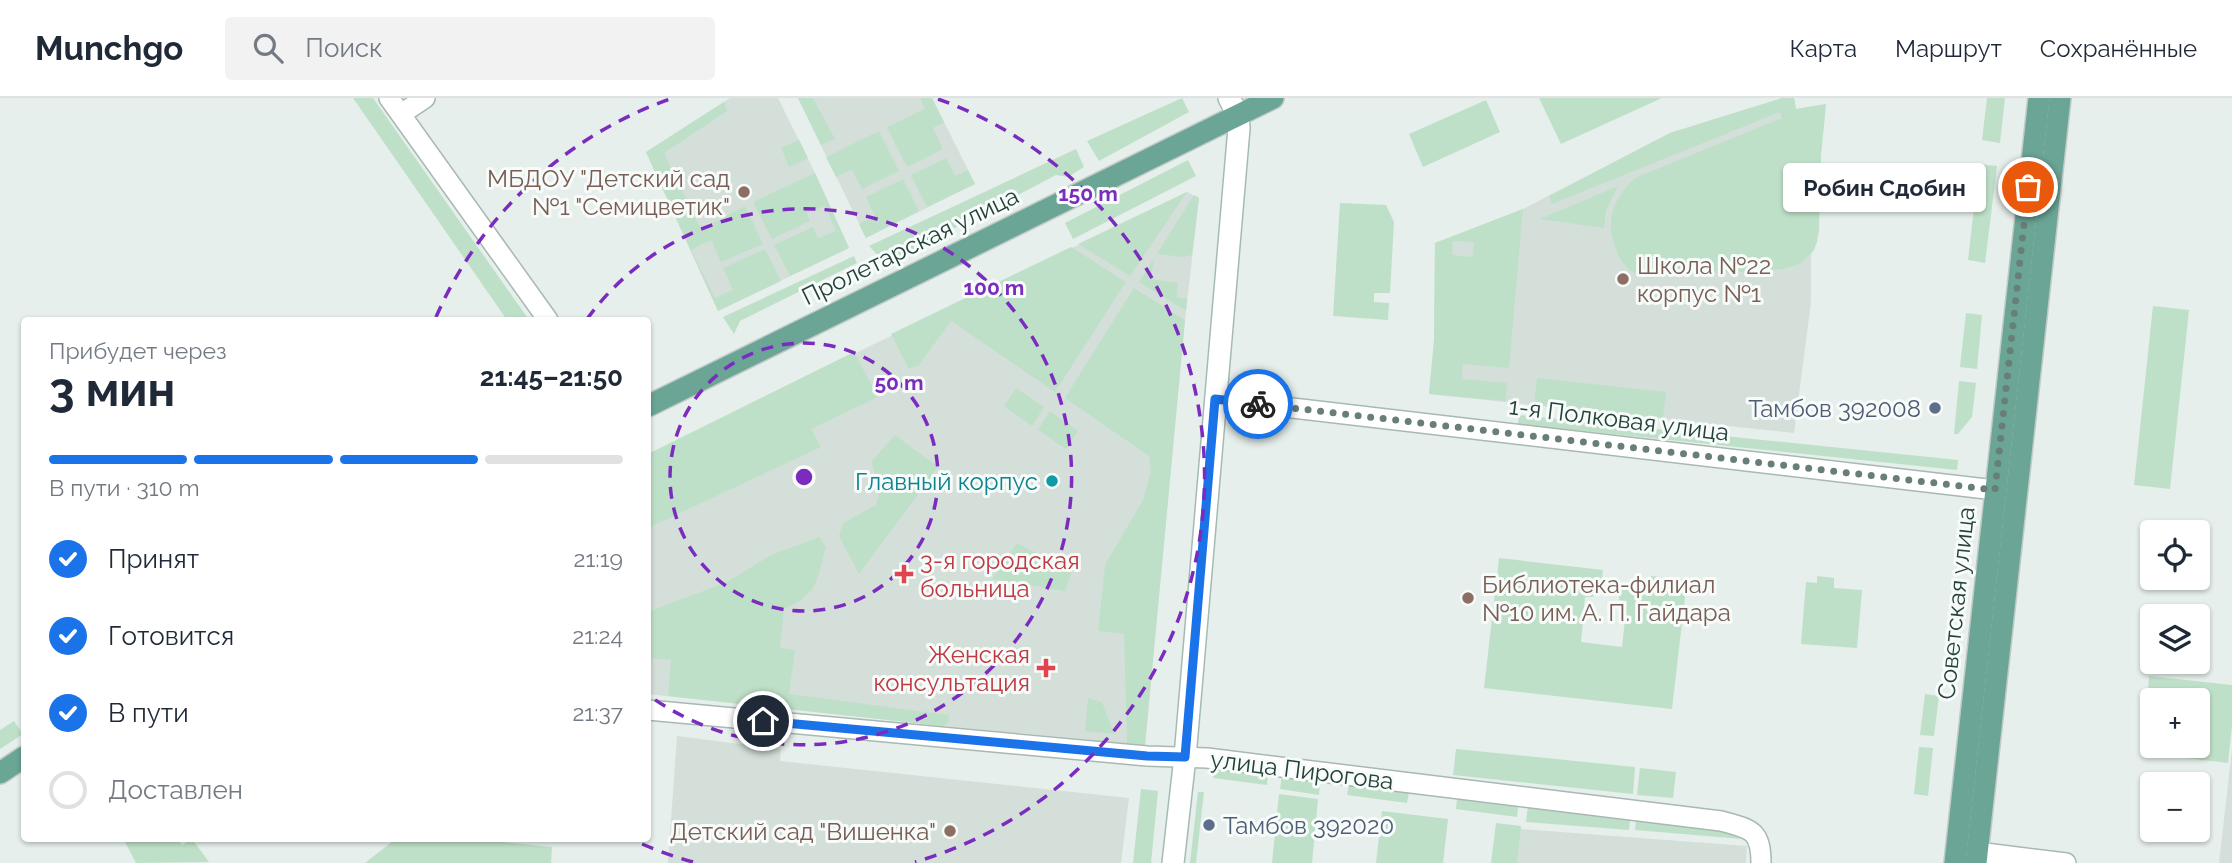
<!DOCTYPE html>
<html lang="ru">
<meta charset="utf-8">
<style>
:root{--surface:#fff;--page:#f2f2f3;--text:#1f2937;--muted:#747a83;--line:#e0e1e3;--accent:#1a73e8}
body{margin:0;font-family:Raleway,sans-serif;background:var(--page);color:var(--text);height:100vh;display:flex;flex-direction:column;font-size:26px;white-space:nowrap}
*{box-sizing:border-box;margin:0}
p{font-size:23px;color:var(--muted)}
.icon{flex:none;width:38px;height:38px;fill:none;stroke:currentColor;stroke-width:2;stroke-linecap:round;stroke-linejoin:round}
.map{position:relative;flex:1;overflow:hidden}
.side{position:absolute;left:21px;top:219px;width:630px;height:525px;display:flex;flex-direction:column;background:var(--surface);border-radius:7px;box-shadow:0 2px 5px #0004}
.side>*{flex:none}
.tools{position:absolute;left:2140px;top:422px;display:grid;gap:14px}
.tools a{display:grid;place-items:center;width:70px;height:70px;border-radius:7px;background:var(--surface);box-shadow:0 2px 5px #0004;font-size:35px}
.pin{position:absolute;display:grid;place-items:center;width:60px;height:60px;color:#fff;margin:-30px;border:4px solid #fff;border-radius:50%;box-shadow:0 2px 7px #0007}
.courier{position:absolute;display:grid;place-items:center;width:70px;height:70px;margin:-35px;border:5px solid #1a73e8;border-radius:50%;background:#fff;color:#222;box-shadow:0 2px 9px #0007}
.bubble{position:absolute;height:49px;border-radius:7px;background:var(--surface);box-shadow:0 2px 5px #0004;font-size:23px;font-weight:700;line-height:49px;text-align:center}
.summary em{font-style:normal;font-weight:700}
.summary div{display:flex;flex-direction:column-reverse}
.summary{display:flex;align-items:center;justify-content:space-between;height:119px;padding:0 28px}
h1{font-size:46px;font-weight:700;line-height:52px}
.bar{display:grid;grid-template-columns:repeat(4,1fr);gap:10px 7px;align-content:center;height:84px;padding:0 28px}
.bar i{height:9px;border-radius:5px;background:var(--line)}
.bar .current{background:var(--accent)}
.bar p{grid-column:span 4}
ol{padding:0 28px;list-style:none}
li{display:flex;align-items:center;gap:21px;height:77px}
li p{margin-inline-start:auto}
li .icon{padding:7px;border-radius:50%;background:var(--accent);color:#fff;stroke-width:4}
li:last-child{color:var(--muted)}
li i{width:38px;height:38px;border:4px solid var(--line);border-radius:50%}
header{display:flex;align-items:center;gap:42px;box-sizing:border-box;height:98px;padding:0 35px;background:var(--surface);border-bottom:2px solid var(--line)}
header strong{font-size:33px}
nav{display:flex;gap:38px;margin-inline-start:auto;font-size:24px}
.search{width:490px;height:63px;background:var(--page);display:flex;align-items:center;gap:18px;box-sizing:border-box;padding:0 24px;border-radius:7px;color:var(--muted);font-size:26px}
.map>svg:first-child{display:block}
</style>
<header>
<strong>Munchgo</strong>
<div class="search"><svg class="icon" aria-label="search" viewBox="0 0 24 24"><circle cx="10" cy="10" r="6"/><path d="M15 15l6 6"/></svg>Поиск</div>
<nav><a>Карта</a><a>Маршрут</a><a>Сохранённые</a></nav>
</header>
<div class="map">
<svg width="2232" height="765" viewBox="0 0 2232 765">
<rect width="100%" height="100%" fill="#e6efeb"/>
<!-- built -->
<g fill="#d4dfda">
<path d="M730,0H778L815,75L849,150L718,213L646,54Z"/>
<path d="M798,0H932L975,86L866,140Z"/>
<path d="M1782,0H1794L1796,11L1826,6L1811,159V204L1794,335L1429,296L1434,243L1435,145L1523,111L1670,35Z"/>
<path d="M1187,94L1199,100L1185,222L1145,647L943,628L648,596V356Z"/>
<path d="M677,638L781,651L780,663L1129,700L1121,765H668Z"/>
<path d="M2232,651V765H2219Z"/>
<path d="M1520,731L1747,748L1746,765H1516Z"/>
</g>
<!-- green -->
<g fill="#bfe0c8" fill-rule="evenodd">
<path d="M353,0H373L529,222H507Z"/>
<path d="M798,0H813L835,41L821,47Z"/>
<path d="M920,0H932L944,24L933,30L943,51L907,69L887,29L925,11Z"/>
<path d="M1182,0L1189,14L1099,63L1087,43Z"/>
<path d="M1539,0H1662L1561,46Z"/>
<path d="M1782,0H1794L1796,11L1826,6L1821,56L1819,132L1817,144L1814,152L1800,166L1783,171L1647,180C1633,176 1624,170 1618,156C1604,127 1611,102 1635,80L1782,20L1780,14L1552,106L1549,98L1670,35Z"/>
<path d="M1987,0H2005L2000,45L1982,42Z"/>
<path d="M1486,2L1500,34L1423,69L1409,36Z"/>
<path d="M724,4L727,13L664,55L701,131L745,108L763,146L721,164L711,142L691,152L715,200L733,192L723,170L765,151L781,183L718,213L646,54Z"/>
<path d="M879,33L899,73L862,91L852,72L836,79L826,59Z"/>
<path d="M799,42L808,60L789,69L781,50Z"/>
<path d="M1076,51L1084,69L1068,79L1056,77L886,166L869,148Z"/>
<path d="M946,60L955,78L968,72L975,86L927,109L911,77Z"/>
<path d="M1188,62L1196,78L1073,141L1065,125Z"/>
<path d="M1979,66L1997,68L1985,165L1968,162Z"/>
<path d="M815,75L849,150L790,178L774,147L813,129L818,140L836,133L825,108L807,115L810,123L772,141L753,104Z"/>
<path d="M903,81L919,113L866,140L859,126L875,118L866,99Z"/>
<path d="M1618,88L1606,112L1604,130L1540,121Z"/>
<path d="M1187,94L1130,178L1078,146Z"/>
<path d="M1194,97L1199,100L1192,157L1182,159L1157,156Z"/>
<path d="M1340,105L1386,107L1394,124L1390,195H1374V204L1389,205L1388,222L1333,218Z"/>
<path d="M1523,111L1509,270L1463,266L1462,281L1507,285L1506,303L1429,296L1434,243L1435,145ZM1453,143L1474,144L1473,159L1452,157Z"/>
<path d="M1071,149L1126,184L1055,294L951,223L919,267L909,271L891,236Z"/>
<path d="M854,158L857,165L740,223L734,236L723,219Z"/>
<path d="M1154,160L1151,181L1178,185L1177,199L1187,201L1186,213L1139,184Z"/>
<path d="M1134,190L1185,222L1145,647L1127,645L1124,536L1098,533L1105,467L1143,402L1151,373L1149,358L1065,300Z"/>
<path d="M2153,208L2189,212L2170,391L2134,387Z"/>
<path d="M1966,215L1982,217L1977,271L1960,269Z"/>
<path d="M854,254L878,299L811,331L821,349L650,429L648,423V356Z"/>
<path d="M1537,280L1666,294L1663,320L1534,306Z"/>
<path d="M1959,283L1976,285L1972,319L1958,336H1954Z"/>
<path d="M1016,290L1044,309L1032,328L1004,308Z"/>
<path d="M1050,313L1078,333L1066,351L1038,332Z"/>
<path d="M1519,317L1958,362L1957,372L1518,326Z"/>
<path d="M895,337L938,369L859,476L839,438L843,425L876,407L881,389L871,364Z"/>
<path d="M819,439L826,449C817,482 818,497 784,511L780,550L795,552L789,596L949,617L948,625L943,628L668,598L671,562L648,560V514L727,484L771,457Z"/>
<path d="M1017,445L1072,473L1065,493L992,481Z"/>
<path d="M1499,460L1603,472L1600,494L1592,499H1585L1581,544L1622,549L1627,503L1619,502L1620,491L1649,494L1651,478L1687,482L1672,611L1484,590Z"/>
<path d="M1817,478L1834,480V490L1862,492L1857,550L1801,546L1806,484L1817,485Z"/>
<path d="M2149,578L2232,587V628L2228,665C2212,662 2169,662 2161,648H2198V602H2152V619L2147,610Z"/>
<path d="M1925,596L1939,598L1934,638L1920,637Z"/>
<path d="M1088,600L1102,604L1114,636L1085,633Z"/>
<path d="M14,623L23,636L0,651V632Z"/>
<path d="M1919,649L1933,650L1928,698L1914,696Z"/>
<path d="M1456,651L1635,669L1633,696L1453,677Z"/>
<path d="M1215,669L1268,676L1267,687L1213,680Z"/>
<path d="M1640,670L1676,674L1673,700L1637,697Z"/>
<path d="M1282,678L1320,683L1319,697L1280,691Z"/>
<path d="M1349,686L1409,694L1407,705L1347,697Z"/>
<path d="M1141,691L1158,693L1151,765H1133Z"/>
<path d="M1198,694H1204L1196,765H1190Z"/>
<path d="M1279,696L1318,701L1312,765H1272Z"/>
<path d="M1457,700L1518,708L1517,719L1456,711Z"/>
<path d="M1528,708L1630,721L1629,732L1526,724Z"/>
<path d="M1382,713L1448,721L1443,765H1376Z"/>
<path d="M1636,721L1719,732L1742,741L1635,732Z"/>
<path d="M1496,725L1521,728L1517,765H1491Z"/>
<path d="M123,740H177L182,747L192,741L209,764L136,765Z"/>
<path d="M397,740H464L552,749L551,765H365Z"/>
</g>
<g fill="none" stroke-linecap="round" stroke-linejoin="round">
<!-- street casing -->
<g stroke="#a8b8b2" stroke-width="22">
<g id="street">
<path d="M389,0L548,222"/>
<path d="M401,16L425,0"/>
<path d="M1215,301L1995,392"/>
<path d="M648,612L1147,658L1207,660L1721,723C1751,731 1761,732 1761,765"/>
<path d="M1977,754L2066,765"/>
</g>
</g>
<!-- secondary casing -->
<g stroke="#a4bbb3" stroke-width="24">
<path id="secondary" d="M1173,765L1185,659L1239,30L1238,17L1229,0"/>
</g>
<!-- primary casing -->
<g stroke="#c2cac8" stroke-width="24">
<g id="primary">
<path d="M648,308L1273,0"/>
<path d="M0,675L24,659"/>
<path d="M1955,765L2039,0"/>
<path d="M1976,765L2060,0"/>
</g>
</g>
<!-- street -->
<use href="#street" stroke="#fff" stroke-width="19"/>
<!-- secondary -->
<use href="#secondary" stroke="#fff" stroke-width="21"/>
<!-- primary -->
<use href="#primary" stroke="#6aa596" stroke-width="21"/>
</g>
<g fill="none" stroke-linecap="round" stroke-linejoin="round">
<!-- done -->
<path stroke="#687f78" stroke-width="7" stroke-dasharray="0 12.6" d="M1258,306L1995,392L2028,89"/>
<!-- route -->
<path stroke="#1a73e8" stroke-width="9" d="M763,623L1147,658L1185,659L1215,301L1258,306"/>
</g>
<!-- distance rings -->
<g fill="none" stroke="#7b2cbf" stroke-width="3.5" stroke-dasharray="12 9">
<circle cx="804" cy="379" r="134"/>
<path d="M587 221A268 268 0 1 1 648 597"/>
<path d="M693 764A401 401 0 0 1 631 741M436 219A401 401 0 0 1 670 1M938 1A401 401 0 0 1 915 764"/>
</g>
<!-- markers -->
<g fill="#8d6e63" stroke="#f7fbf9" stroke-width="2.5">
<circle cx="744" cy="94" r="7"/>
<circle cx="1623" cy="181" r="7"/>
<circle cx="1468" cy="500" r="7"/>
<circle cx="950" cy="733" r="7"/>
</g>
<g fill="#5c6f8a" stroke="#f7fbf9" stroke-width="2.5">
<circle cx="1935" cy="310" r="7"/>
<circle cx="1209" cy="727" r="7"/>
</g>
<circle fill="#0f9aa8" stroke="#f7fbf9" stroke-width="2.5" cx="1052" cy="383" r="7"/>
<g fill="#e0444e" stroke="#f7fbf9" stroke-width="2.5">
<path d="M900.5 465.5h7v7h7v7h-7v7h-7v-7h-7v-7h7z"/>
<path d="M1042.5 559.5h7v7h7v7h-7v7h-7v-7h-7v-7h7z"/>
</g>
<g text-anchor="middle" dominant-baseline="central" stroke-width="6" stroke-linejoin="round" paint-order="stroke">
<!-- education labels -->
<g font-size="24" fill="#785e54" stroke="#f7fbf9" text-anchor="end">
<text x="730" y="80">МБДОУ "Детский сад<tspan x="730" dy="28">№1 "Семицветик"</tspan></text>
<text x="1637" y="167" text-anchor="start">Школа №22<tspan x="1637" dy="28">корпус №1</tspan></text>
<text x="1482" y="486" text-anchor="start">Библиотека-филиал<tspan x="1482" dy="28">№10 им. А. П. Гайдара</tspan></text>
<text x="936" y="733">Детский сад "Вишенка"</text>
</g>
<!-- street labels -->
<g font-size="24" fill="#24423a" stroke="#f7fbf9">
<text transform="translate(910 148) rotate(-26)">Пролетарская улица</text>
<text transform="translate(1619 321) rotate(7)">1-я Полковая улица</text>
<text transform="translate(1956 505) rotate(-84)">Советская улица</text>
<text transform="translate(1302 672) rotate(7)">улица Пирогова</text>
</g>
<!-- service labels -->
<g font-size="24" fill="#4e5e75" stroke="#f7fbf9" text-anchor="end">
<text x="1921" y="310">Тамбов 392008</text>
<text x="1223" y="727" text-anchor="start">Тамбов 392020</text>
</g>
<!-- culture labels -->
<g font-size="24" fill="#0d838f" stroke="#f7fbf9" text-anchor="end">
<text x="1038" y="383">Главный корпус</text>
</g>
<!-- health labels -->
<g font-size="24" fill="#be3a42" stroke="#f7fbf9" text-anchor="start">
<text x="920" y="462">3-я городская<tspan x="920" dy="28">больница</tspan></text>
<text x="1030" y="556" text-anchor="end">Женская<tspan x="1030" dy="28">консультация</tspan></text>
</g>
</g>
<circle cx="804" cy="379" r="10" fill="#7b2cbf" stroke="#f7fbf9" stroke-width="3.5"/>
<g font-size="21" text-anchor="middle" font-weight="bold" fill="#7b2cbf" stroke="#f7fbf9" stroke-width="6" stroke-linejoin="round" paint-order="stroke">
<text x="1088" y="103">150 m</text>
<text x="994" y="197">100 m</text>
<text x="899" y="292">50 m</text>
</g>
</svg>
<div class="tools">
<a><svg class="icon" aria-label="locate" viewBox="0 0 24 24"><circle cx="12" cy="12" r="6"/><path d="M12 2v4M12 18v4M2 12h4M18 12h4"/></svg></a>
<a><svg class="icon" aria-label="layers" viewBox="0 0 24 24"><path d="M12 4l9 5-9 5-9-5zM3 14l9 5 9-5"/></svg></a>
<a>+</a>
<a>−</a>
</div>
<div class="pin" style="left:2028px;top:89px;background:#ea580c"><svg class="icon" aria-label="bag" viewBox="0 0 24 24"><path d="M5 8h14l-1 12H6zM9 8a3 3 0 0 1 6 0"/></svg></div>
<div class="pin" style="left:763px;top:623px;background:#1f2937"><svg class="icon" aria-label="home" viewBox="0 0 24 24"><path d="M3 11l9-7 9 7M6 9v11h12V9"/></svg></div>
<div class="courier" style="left:1258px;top:306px"><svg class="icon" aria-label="bike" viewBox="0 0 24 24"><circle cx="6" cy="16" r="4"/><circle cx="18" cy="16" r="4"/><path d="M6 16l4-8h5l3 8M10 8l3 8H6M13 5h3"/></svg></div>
<div class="bubble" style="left:1783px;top:65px;width:203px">Робин Сдобин</div>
<section class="side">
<div class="summary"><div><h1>3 мин</h1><p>Прибудет через</p></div><em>21:45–21:50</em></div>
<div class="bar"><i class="current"></i><i class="current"></i><i class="current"></i><i></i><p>В пути · 310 m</p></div>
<ol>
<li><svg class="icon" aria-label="check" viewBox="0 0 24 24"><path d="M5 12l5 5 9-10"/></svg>Принят<p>21:19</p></li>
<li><svg class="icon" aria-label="check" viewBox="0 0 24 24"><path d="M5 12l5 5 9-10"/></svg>Готовится<p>21:24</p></li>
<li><svg class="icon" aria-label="check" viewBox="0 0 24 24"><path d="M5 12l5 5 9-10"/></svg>В пути<p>21:37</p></li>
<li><i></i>Доставлен</li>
</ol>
</section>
</div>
